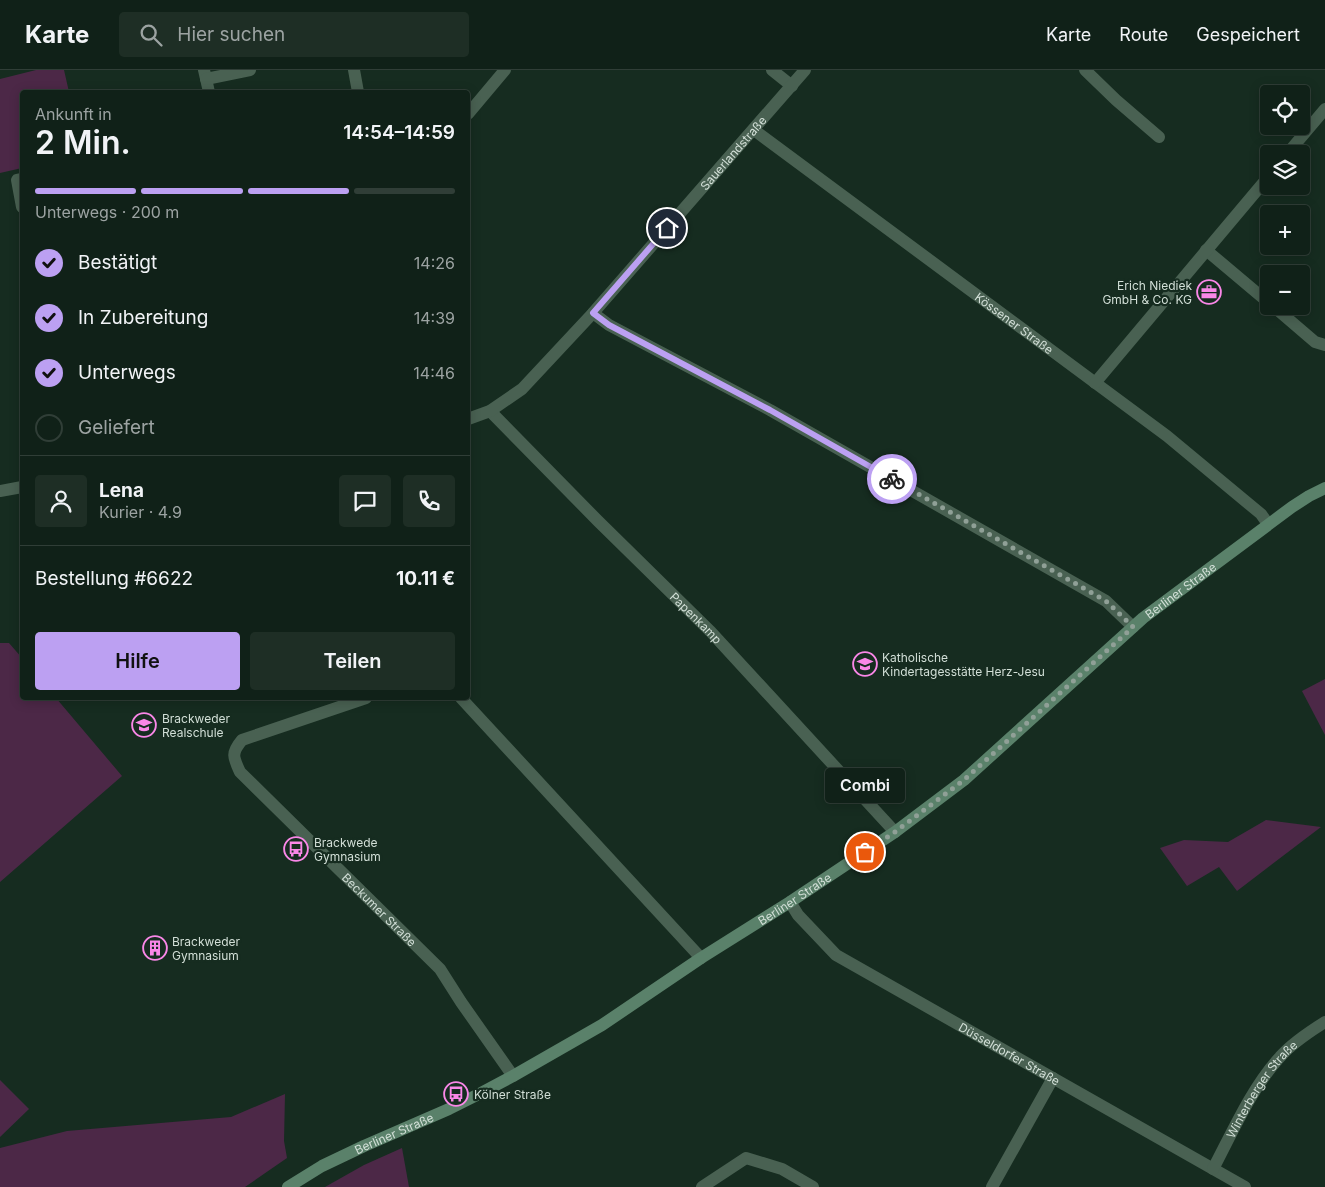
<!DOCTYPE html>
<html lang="de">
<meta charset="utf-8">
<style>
:root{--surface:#102118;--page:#1e2e25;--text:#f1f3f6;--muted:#9ca3a2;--line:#303e37;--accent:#bca0f2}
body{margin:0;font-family:Inter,sans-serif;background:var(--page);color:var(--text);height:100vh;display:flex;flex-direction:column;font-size:19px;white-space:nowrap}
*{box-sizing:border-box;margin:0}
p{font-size:16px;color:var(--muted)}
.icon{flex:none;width:28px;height:28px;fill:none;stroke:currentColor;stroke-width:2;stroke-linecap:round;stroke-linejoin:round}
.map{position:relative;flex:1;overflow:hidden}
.drawer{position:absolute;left:20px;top:20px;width:450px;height:610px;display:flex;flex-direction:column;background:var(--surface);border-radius:5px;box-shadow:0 2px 12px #0003,0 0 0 1px var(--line)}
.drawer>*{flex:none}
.controls{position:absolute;left:1260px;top:15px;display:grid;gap:10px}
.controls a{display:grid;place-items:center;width:50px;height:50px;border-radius:5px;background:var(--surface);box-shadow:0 2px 12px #0003,0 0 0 1px var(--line);font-size:25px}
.pin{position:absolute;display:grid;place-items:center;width:42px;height:42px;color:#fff;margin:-21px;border:2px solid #fff;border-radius:50%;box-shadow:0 1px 5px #0007}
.courier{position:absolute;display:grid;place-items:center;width:50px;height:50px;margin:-25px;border:4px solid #bca0f2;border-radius:50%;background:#fff;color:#222;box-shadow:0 1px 6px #0007}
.bubble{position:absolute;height:35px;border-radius:5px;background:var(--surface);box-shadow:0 2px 12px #0003,0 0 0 1px var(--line);font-size:16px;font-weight:600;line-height:35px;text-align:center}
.head em{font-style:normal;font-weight:600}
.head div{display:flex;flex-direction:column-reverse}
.head{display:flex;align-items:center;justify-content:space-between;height:85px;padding:0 15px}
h1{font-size:32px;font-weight:600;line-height:38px}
.bar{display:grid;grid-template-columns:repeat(4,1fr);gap:8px 5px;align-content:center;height:60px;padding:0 15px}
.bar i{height:6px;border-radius:4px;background:var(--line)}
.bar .current{background:var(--accent)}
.bar p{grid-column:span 4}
.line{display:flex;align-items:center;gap:12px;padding:0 15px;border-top:1px solid var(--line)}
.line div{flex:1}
.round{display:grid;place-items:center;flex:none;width:52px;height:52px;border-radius:5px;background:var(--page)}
ol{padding:0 15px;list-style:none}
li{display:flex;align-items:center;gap:15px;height:55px}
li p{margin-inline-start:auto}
li .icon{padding:5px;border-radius:50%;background:var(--accent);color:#111;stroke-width:4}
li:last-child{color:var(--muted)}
li i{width:28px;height:28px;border:2px solid var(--line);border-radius:50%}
.action{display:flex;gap:10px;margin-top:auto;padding:10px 15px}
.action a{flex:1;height:58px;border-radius:5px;background:var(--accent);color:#111;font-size:20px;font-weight:600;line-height:58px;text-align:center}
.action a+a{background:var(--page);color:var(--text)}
header{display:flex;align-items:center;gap:30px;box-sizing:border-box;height:70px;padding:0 25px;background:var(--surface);border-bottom:1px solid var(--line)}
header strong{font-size:24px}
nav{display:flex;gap:28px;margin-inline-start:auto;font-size:18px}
.search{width:350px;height:45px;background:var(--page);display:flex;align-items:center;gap:12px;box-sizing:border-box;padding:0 18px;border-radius:5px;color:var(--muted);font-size:19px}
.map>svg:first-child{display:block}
</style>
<header>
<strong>Karte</strong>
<div class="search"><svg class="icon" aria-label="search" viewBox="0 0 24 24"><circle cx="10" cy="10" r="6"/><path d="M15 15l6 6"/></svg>Hier suchen</div>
<nav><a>Karte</a><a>Route</a><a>Gespeichert</a></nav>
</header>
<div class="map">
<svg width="1325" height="1117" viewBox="0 0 1325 1117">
<rect width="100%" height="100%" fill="#162c20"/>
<!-- green -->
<g fill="#4c2847">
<path d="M36,0H64L69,22H22V98L0,103V9Z"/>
<path d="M0,573H9L22,588V628H56L122,706L0,812Z"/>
<path d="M1325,609V665L1302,621Z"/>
<path d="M1266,750L1321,757L1237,821L1219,797L1187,816L1160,778L1184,770L1228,772Z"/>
<path d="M0,1010L29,1039L0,1067Z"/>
<path d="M285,1024L284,1071L287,1088L245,1117H0V1078L67,1061L231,1047Z"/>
<path d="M402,1078L409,1117H325L364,1095Z"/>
</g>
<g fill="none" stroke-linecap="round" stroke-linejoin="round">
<!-- street -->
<g stroke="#496152" stroke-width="12">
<path d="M204,0L209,22"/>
<path d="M354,0L358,22"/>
<path d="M772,0L792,16"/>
<path d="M1085,0L1116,30L1159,67"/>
<path d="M206,9L250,0"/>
<path d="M468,44L505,0"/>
<path id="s1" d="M754,60L1167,366L1261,444L1268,454"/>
<path d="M1287,84L1325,39"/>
<path d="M22,109L17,110L22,137"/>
<path d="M1206,180L1269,233"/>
<path d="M1273,236L1315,272L1325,275"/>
<path d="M593,243L609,255L770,340L1106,531L1133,557"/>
<path d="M1095,313L1269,106"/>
<path id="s2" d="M490,341L598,451L711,562L895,762"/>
<path id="s3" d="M468,349L490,341L522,319L593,243L805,0"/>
<path d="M0,421L22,417"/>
<path id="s4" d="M366,628L242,670C231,683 233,687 240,702L440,899L461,932L513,1006"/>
<path d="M461,628L701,888"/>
<path id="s5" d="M790,832L798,845L836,885L1245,1117"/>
<path id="s6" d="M1213,1099C1232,1063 1252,1017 1280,987C1292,973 1309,962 1325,952"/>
<path d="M702,1117L746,1088L782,1099L813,1117"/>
<path d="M992,1117L1053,1008"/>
</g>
<!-- secondary -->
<path stroke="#5a816a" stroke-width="12" id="s7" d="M288,1117L322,1096L364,1076L449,1039L481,1023L513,1006L602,955L701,888L790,832L895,762L964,710L1143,548L1292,437L1309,426L1325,418"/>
</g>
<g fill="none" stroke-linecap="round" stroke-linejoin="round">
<!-- done -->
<path stroke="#90a097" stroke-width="5" stroke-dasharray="0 9" d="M865,782L895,762L964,710L1133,557L1106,531L892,409"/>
<!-- route -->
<path stroke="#bca0f2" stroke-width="6" d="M667,158L593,243L609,255L770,340L892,409"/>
</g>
<!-- icons -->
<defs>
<g id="office-ring" transform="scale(1.25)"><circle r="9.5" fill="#162c20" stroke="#fa87e8" stroke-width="1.5"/><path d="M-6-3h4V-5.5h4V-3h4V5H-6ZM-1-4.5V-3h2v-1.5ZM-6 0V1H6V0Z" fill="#fa87e8"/></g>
<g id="school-ring" transform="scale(1.25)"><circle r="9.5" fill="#162c20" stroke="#fa87e8" stroke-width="1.5"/><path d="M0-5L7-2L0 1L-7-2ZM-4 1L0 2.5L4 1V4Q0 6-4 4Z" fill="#fa87e8"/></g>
<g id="bus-ring" transform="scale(1.25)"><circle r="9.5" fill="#162c20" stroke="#fa87e8" stroke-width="1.5"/><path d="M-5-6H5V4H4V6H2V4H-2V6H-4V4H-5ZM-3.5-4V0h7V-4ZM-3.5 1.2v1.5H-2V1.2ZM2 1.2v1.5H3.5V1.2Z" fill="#fa87e8"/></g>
<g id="building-ring" transform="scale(1.25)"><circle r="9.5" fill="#162c20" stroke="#fa87e8" stroke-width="1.5"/><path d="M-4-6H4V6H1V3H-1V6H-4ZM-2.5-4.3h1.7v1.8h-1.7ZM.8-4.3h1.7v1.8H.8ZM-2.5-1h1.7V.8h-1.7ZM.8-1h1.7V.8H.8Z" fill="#fa87e8"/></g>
</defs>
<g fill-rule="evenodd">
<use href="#office-ring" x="1209" y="222"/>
<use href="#school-ring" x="865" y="594"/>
<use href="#school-ring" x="144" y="655"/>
<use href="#bus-ring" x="296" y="779"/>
<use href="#building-ring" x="155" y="878"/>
<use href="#bus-ring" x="456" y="1024"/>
</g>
<g text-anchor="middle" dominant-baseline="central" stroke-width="4.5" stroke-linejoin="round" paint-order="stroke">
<!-- street labels -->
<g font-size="12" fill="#d2dfd7" stroke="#162c20">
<text stroke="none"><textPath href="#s3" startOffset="379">Sauerlandstraße</textPath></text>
<text stroke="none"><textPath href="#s1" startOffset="324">Kössener Straße</textPath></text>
<text stroke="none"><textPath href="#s7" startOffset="1079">Berliner Straße</textPath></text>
<text stroke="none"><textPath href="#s2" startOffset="292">Papenkamp</textPath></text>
<text stroke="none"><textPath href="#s7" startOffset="584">Berliner Straße</textPath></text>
<text stroke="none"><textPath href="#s4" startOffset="362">Beckumer Straße</textPath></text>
<text stroke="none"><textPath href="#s5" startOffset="270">Düsseldorfer Straße</textPath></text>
<text stroke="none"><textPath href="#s6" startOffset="94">Winterberger Straße</textPath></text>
<text stroke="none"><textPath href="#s7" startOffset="119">Berliner Straße</textPath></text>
</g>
<!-- poi labels -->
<g font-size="12" fill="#d2dfd7" stroke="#162c20" text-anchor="start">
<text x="1192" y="215" text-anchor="end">Erich Niediek<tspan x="1192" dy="14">GmbH &amp; Co. KG</tspan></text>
<text x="882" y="587">Katholische<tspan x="882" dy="14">Kindertagesstätte Herz-Jesu</tspan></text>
<text x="162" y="648">Brackweder<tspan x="162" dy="14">Realschule</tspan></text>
<text x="314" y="772">Brackwede<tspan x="314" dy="14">Gymnasium</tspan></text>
<text x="172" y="871">Brackweder<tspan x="172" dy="14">Gymnasium</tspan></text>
<text x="474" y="1024">Kölner Straße</text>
</g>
</g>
</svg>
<div class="controls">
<a><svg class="icon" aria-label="locate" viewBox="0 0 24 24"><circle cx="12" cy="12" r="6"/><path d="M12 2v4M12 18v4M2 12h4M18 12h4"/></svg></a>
<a><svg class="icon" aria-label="layers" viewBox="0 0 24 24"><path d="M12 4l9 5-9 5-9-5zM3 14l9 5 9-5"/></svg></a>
<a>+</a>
<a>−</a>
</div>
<div class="pin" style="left:865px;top:782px;background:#ea580c"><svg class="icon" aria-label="bag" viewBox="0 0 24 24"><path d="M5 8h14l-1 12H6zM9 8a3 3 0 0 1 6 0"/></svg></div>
<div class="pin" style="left:667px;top:158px;background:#1f2937"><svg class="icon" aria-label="home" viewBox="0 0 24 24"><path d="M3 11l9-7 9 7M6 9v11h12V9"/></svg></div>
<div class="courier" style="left:892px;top:409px"><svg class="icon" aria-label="bike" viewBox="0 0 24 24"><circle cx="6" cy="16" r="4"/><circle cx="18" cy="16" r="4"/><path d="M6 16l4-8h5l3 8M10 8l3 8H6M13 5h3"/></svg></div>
<div class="bubble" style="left:825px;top:698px;width:80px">Combi</div>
<section class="drawer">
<div class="head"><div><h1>2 Min.</h1><p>Ankunft in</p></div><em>14:54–14:59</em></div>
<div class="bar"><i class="current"></i><i class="current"></i><i class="current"></i><i></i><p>Unterwegs · 200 m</p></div>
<ol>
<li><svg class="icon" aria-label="check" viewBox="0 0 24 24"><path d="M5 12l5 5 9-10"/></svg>Bestätigt<p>14:26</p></li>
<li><svg class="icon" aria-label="check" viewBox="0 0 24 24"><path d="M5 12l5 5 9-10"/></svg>In Zubereitung<p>14:39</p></li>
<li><svg class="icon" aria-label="check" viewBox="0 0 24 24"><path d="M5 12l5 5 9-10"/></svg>Unterwegs<p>14:46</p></li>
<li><i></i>Geliefert</li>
</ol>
<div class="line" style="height:90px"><a class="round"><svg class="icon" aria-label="person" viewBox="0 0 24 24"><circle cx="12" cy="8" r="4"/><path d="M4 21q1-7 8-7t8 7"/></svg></a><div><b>Lena</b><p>Kurier · 4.9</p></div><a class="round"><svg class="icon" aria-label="chat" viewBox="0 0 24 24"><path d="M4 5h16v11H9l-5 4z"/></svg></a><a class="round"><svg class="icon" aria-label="phone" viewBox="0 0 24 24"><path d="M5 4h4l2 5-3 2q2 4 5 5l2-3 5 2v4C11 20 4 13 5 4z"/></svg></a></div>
<div class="line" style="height:65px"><div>Bestellung #6622</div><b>10.11 €</b></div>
<div class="action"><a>Hilfe</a><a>Teilen</a></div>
</section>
</div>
